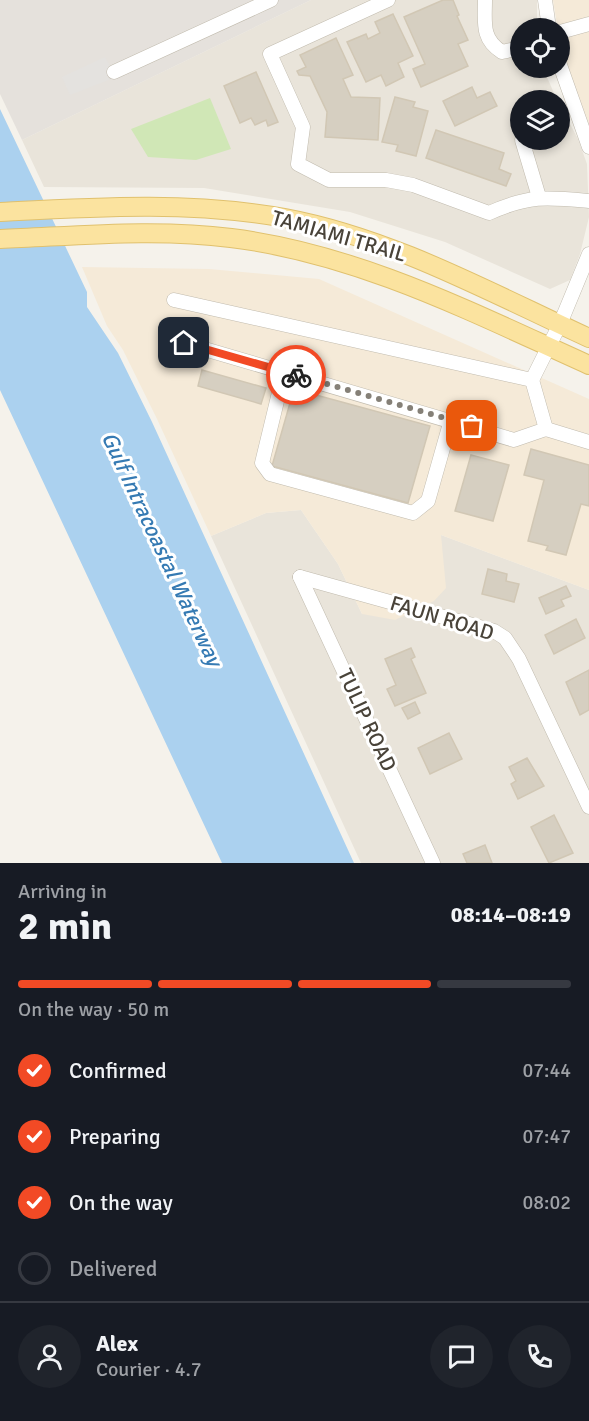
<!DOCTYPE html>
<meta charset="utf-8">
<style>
:root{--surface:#171b24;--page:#20242c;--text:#f1f3f6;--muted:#9ea1a6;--line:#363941;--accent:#f24a25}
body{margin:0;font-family:Signika,sans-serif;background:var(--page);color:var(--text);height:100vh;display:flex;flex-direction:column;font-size:22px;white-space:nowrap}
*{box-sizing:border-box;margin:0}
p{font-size:20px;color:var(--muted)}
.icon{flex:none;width:33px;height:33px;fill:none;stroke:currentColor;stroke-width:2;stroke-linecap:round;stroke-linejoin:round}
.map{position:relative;height:863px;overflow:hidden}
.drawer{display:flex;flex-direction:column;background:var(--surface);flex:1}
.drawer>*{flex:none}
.tools{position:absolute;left:510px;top:18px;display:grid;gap:12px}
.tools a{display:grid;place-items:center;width:60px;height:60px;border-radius:50%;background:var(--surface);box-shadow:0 3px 9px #0003;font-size:30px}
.pin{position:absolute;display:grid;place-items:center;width:51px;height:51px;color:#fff;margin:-26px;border-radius:12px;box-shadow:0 3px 9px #0006}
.courier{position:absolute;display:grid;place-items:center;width:60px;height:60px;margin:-30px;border:4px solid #f24a25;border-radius:50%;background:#fff;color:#222;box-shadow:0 2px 8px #0007}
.overview em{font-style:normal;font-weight:800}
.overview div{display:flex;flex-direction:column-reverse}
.overview{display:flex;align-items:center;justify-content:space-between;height:102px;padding:0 18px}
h1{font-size:39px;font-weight:800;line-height:45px}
.bar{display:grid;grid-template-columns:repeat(4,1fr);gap:9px 6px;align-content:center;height:72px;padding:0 18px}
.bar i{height:8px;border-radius:4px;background:var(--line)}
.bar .current{background:var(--accent)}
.bar p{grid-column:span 4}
.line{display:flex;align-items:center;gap:15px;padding:0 18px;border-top:2px solid var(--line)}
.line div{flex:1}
.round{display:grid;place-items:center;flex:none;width:63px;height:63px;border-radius:32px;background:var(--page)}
ol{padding:0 18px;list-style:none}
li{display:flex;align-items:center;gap:18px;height:66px}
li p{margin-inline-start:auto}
li .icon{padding:6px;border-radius:50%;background:var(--accent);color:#fff;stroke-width:4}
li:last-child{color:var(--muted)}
li i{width:33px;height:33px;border:3px solid var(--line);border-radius:50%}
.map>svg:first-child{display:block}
</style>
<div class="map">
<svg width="589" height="863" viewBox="0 0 589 863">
<rect width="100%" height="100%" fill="#f5f2eb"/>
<!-- residential -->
<g fill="#e9e4da">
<path d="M311,0H537V28H520V68H543L557,100H520V140H560V105L578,139L587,164L589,217L580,254L570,280L550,289L445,242L350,212L204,188L44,187L22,140Z"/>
<path d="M301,510L338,564L362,614L441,535L589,590V863H361L211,536L266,513Z"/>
</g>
<!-- commercial -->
<g fill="#f5ead8">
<path d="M553,0H589V125L561,49Z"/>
<path d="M82,267L209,269L319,279L589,399V590L441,535L446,588L434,601L395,620L362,614L338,564L301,510L266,513L211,536L157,419L123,350L107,326Z"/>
</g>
<!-- industrial -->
<path fill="#e5e1dc" d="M0,0H311L22,140L0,94Z"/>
<!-- green -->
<path fill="#d0e7b6" d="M210,98L231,149L196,160L148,157L131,129Z"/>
<!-- parking -->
<path fill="#e4e2df" d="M105,57L116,77L70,95L62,77Z"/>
<!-- water -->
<path fill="#abd1ef" d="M0,109L87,292V307L118,353L152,422L354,863H222L0,390Z"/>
<!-- building -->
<g fill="#d6cfc1" stroke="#d1c7b4" stroke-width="1.5">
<path d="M443,0H453L459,15L457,16L468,40L458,44L468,66L421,87L413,69L425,64L404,17Z"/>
<path d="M393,14L413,56L398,63L404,77L386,86L381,75L366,82L347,42L366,34L368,39L380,33L375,22Z"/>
<path d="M336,38L353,75L343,79L351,97L380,98L378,140L325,137L327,112L310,76L299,75L297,71L306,67L300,55Z"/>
<path d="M256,72L278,122L268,126L266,120L255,125L251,118L240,123L224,86Z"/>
<path d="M472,87L477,98L490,92L497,106L455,126L443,101Z"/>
<path d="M395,97L415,102L413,107L428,111L416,156L396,151L398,145L382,142Z"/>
<path d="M436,130L504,153L499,169L511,174L506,186L426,158Z"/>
<path d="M202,370L266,388L261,404L198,386Z"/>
<path d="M294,389L430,426L408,503L272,466Z"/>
<path d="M531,449L589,465V506L581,504L566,555L546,550L548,546L528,541L544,480L524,475Z"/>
<path d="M471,455L509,465L493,521L455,511Z"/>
<path d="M488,569L507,574L506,581L519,584L514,602L482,594Z"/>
<path d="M566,586L571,596L561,600L564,606L546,614L539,598Z"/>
<path d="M576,619L585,638L554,654L545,635Z"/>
<path d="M411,648L415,657L411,659L426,693L395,706L387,689L396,685L385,659Z"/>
<path d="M589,670V710L580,715L566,682Z"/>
<path d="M415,702L420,713L408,719L402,708Z"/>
<path d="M449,733L462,759L430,774L418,748Z"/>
<path d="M527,758L544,786L518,799L511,784L516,781L509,767Z"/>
<path d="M554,815L573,853L549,863L531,827Z"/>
<path d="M485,845L492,863H467L463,854Z"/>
</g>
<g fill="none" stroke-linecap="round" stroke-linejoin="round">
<!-- minor casing -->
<g stroke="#c1bbae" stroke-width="15">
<g id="minor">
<path d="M388,0L270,54L303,127L298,164L329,180H386L413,185L489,213C529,195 547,197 589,201"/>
<path d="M485,0C485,22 481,39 502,52L520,48"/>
<path d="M545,0L549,28"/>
<path d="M560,32L589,24"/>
<path d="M560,65L589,147"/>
<path d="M114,72L271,0"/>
<path d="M522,140L539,197"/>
<path d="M174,300L532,380L560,324L589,254"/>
<path d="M184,343L514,440L546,429L532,380"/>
<path d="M284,372L262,463L270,474L413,513L428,501L451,420"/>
<path d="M546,429L589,442"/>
<path d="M300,577L494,631L505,638L519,659L589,807"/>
<path d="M300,577L433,863"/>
</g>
</g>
<!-- major casing -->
<g stroke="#e0c16e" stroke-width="20">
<g id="major">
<path d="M0,212C96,207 190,201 285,218C392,238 491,293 589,338"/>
<path d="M0,239C77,236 155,228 231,238C359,254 473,313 589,365"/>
</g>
</g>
<!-- minor -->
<use href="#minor" stroke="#fff" stroke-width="14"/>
<!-- major -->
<use href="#major" stroke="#fbe39f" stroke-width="18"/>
</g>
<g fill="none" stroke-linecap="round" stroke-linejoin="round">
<!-- done -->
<path stroke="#858077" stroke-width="6" stroke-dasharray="0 10.8" d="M296,375L472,426"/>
<!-- route -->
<path stroke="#f24a25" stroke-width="8" d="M184,343L296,375"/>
</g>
<g text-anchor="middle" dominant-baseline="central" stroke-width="6" stroke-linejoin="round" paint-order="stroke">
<!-- street labels -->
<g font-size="21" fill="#494339" stroke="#fff">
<text transform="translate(339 236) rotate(16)">TAMIAMI TRAIL</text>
<text transform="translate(442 618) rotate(17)">FAUN ROAD</text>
<text transform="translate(367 720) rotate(65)">TULIP ROAD</text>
</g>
<!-- water labels -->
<g font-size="22" font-style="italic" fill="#357ab3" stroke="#fff">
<text transform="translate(162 549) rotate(65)">Gulf Intracoastal Waterway</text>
</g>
</g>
</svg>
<div class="tools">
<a><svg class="icon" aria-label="locate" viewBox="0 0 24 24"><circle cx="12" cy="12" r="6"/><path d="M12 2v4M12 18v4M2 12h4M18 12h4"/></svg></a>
<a><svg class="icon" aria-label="layers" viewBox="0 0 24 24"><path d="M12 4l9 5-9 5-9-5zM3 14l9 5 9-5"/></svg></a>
</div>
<div class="pin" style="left:472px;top:426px;background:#ea580c"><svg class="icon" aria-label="bag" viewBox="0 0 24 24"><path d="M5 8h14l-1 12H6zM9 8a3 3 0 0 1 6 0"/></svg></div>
<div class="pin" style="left:184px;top:343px;background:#1f2937"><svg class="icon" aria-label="home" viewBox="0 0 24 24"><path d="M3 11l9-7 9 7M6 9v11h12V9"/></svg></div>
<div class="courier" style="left:296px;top:375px"><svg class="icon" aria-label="bike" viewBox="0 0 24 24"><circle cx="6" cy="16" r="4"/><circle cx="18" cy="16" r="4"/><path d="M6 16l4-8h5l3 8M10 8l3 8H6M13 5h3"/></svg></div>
</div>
<section class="drawer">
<div class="overview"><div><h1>2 min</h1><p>Arriving in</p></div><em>08:14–08:19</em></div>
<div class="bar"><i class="current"></i><i class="current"></i><i class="current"></i><i></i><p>On the way · 50 m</p></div>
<ol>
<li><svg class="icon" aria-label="check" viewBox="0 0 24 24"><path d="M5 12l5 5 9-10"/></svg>Confirmed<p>07:44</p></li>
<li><svg class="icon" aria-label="check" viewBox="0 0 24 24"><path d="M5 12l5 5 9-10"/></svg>Preparing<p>07:47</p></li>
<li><svg class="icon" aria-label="check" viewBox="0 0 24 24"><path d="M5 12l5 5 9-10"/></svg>On the way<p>08:02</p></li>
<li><i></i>Delivered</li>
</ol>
<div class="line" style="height:108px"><a class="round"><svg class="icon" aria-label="person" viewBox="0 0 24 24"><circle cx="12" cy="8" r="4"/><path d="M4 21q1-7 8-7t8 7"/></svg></a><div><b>Alex</b><p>Courier · 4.7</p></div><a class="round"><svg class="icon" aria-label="chat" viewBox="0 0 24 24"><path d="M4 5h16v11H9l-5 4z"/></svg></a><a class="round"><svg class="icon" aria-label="phone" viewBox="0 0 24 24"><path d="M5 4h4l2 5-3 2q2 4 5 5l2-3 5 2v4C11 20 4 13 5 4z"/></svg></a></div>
</section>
